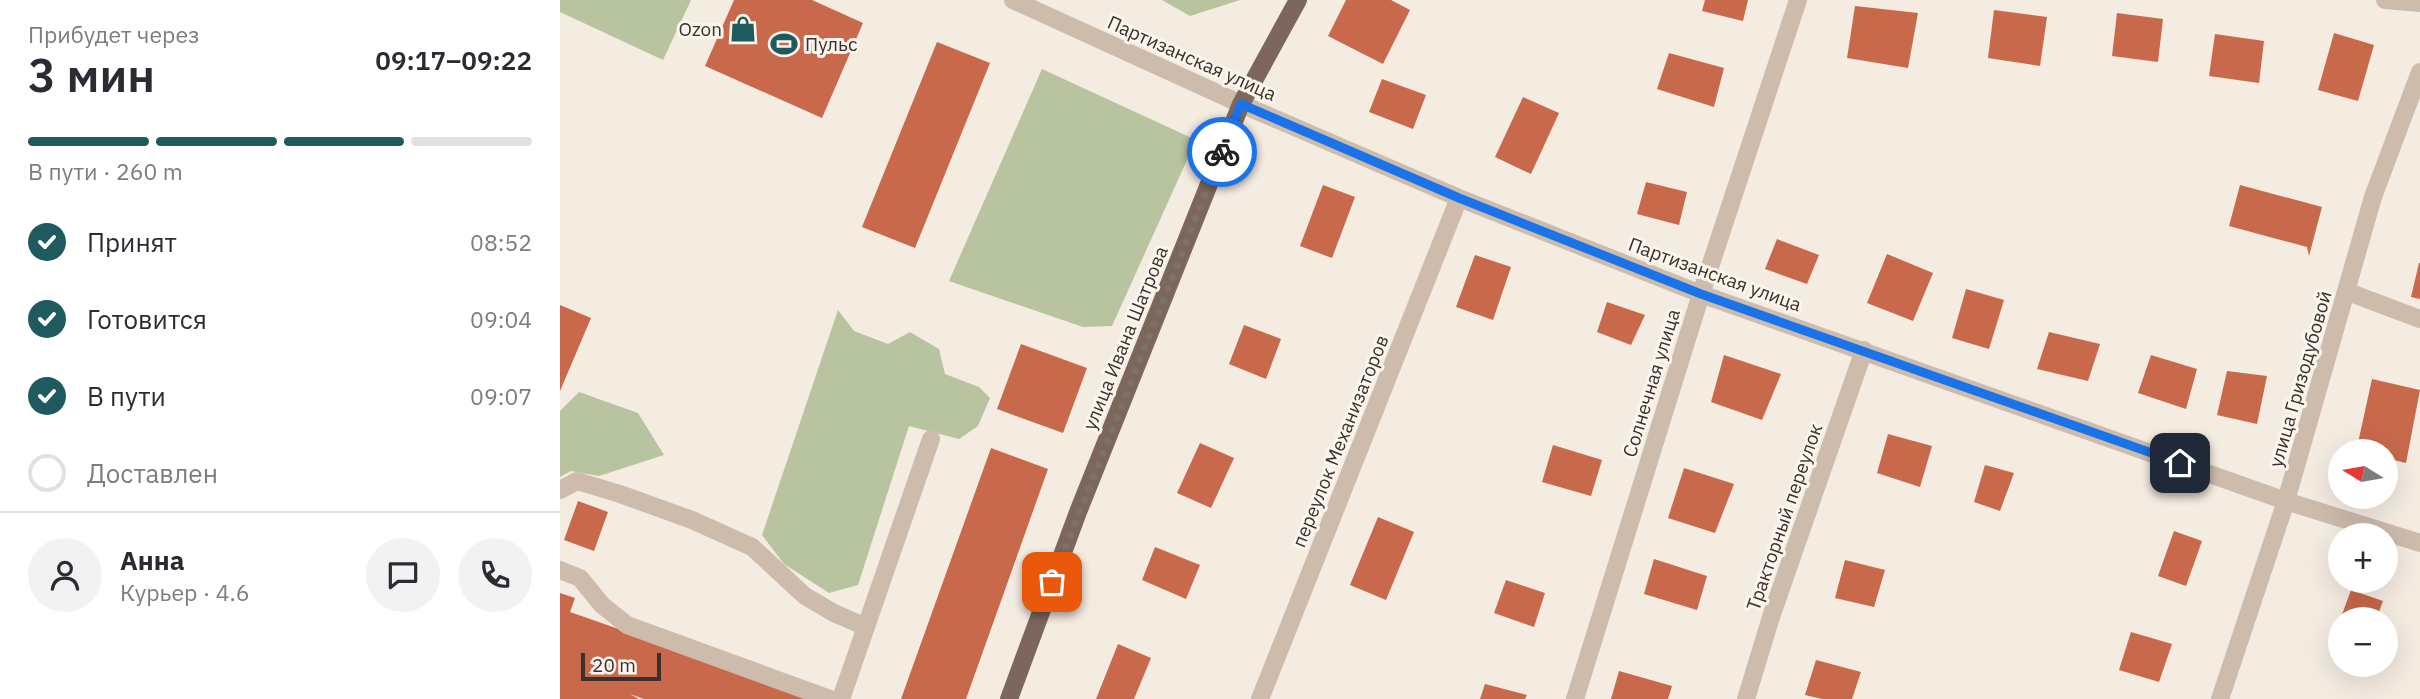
<!DOCTYPE html>
<html lang="ru">
<meta charset="utf-8">
<style>
:root{--surface:#fff;--page:#f2f2f3;--text:#2b2b33;--muted:#7c7c81;--line:#e1e1e2;--accent:#1f5a5e}
body{margin:0;font-family:"IBM Plex Sans",sans-serif;background:var(--page);color:var(--text);height:100vh;display:flex;flex-direction:column;font-size:26px;white-space:nowrap}
*{box-sizing:border-box;margin:0}
p{font-size:23px;color:var(--muted)}
.icon{flex:none;width:38px;height:38px;fill:none;stroke:currentColor;stroke-width:2;stroke-linecap:round;stroke-linejoin:round}
.map{position:relative;flex:1;overflow:hidden}
.panel{display:flex;flex-direction:column;background:var(--surface);width:560px}
.panel>*{flex:none}
.needle{width:46px;rotate:281deg}
.controls{position:absolute;left:1768px;top:439px;display:grid;gap:14px}
.controls a{display:grid;place-items:center;width:70px;height:70px;border-radius:50%;background:var(--surface);box-shadow:0 7px 28px #0002;font-size:35px}
.scale{position:absolute;left:21px;bottom:18px;width:80px;box-sizing:border-box;padding-left:7px;border:4px solid #3b302b;border-top:0;font-size:19px;line-height:24px;white-space:nowrap;color:#3b302b;-webkit-text-stroke:5px #fbf5ee;paint-order:stroke}
.pin{position:absolute;display:grid;place-items:center;width:60px;height:60px;color:#fff;margin:-30px;border-radius:14px;box-shadow:0 4px 10px #0006}
.courier{position:absolute;display:grid;place-items:center;width:70px;height:70px;margin:-35px;border:5px solid #1a73e8;border-radius:50%;background:#fff;color:#222;box-shadow:0 2px 9px #0007}
.overview em{font-style:normal;font-weight:600}
.overview div{display:flex;flex-direction:column-reverse}
.overview{display:flex;align-items:center;justify-content:space-between;height:119px;padding:0 28px}
h1{font-size:46px;font-weight:600;line-height:52px}
.bar{display:grid;grid-template-columns:repeat(4,1fr);gap:10px 7px;align-content:center;height:84px;padding:0 28px}
.bar i{height:9px;border-radius:5px;background:var(--line)}
.bar .current{background:var(--accent)}
.bar p{grid-column:span 4}
.line{display:flex;align-items:center;gap:18px;padding:0 28px;border-top:2px solid var(--line)}
.line div{flex:1}
.round{display:grid;place-items:center;flex:none;width:74px;height:74px;border-radius:37px;background:var(--page)}
ol{padding:0 28px;list-style:none}
li{display:flex;align-items:center;gap:21px;height:77px}
li p{margin-inline-start:auto}
li .icon{padding:7px;border-radius:50%;background:var(--accent);color:#fff;stroke-width:4}
li:last-child{color:var(--muted)}
li i{width:38px;height:38px;border:4px solid var(--line);border-radius:50%}
main{display:flex;flex:1;min-height:0}
.map>svg:first-child{display:block}
</style>
<main>
<section class="panel">
<div class="overview"><div><h1>3 мин</h1><p>Прибудет через</p></div><em>09:17–09:22</em></div>
<div class="bar"><i class="current"></i><i class="current"></i><i class="current"></i><i></i><p>В пути · 260 m</p></div>
<ol>
<li><svg class="icon" aria-label="check" viewBox="0 0 24 24"><path d="M5 12l5 5 9-10"/></svg>Принят<p>08:52</p></li>
<li><svg class="icon" aria-label="check" viewBox="0 0 24 24"><path d="M5 12l5 5 9-10"/></svg>Готовится<p>09:04</p></li>
<li><svg class="icon" aria-label="check" viewBox="0 0 24 24"><path d="M5 12l5 5 9-10"/></svg>В пути<p>09:07</p></li>
<li><i></i>Доставлен</li>
</ol>
<div class="line" style="height:126px"><a class="round"><svg class="icon" aria-label="person" viewBox="0 0 24 24"><circle cx="12" cy="8" r="4"/><path d="M4 21q1-7 8-7t8 7"/></svg></a><div><b>Анна</b><p>Курьер · 4.6</p></div><a class="round"><svg class="icon" aria-label="chat" viewBox="0 0 24 24"><path d="M4 5h16v11H9l-5 4z"/></svg></a><a class="round"><svg class="icon" aria-label="phone" viewBox="0 0 24 24"><path d="M5 4h4l2 5-3 2q2 4 5 5l2-3 5 2v4C11 20 4 13 5 4z"/></svg></a></div>
</section>
<div class="map">
<svg width="1860" height="699" viewBox="0 0 1860 699">
<rect width="100%" height="100%" fill="#f4ebe1"/>
<!-- green -->
<g fill="#b8c4a0">
<path d="M0,0H131L103,60L0,12Z"/>
<path d="M602,0H680L630,16Z"/>
<path d="M482,69L636,140L552,326L523,327L389,281Z"/>
<path d="M278,310L294,331L328,344L350,332L379,349L385,374L419,387L430,398L418,426L399,439L349,426L298,585L269,593L224,564L202,535Z"/>
<path d="M19,392L78,413L104,455L39,476L11,471L0,477V411Z"/>
</g>
<!-- building -->
<g fill="#c8694b">
<path d="M174,0H252L303,23L262,118L145,66Z"/>
<path d="M786,0H831L850,10L823,64L768,36Z"/>
<path d="M1145,0H1188L1183,21L1142,11Z"/>
<path d="M1295,6L1358,13L1348,68L1287,58Z"/>
<path d="M1434,10L1487,17L1480,66L1428,58Z"/>
<path d="M1557,13L1603,19L1598,62L1552,56Z"/>
<path d="M1774,33L1814,45L1798,101L1758,90Z"/>
<path d="M1655,34L1704,41L1699,83L1649,76Z"/>
<path d="M377,42L430,63L355,248L302,227Z"/>
<path d="M1109,53L1164,68L1154,107L1097,89Z"/>
<path d="M822,79L866,95L853,129L809,112Z"/>
<path d="M963,97L999,113L971,174L935,157Z"/>
<path d="M1086,182L1127,192L1119,225L1077,214Z"/>
<path d="M763,185L795,197L772,258L740,246Z"/>
<path d="M1680,185L1762,207L1749,256L1747,247L1669,226Z"/>
<path d="M1217,239L1259,255L1247,284L1205,269Z"/>
<path d="M1327,254L1373,273L1353,321L1307,303Z"/>
<path d="M915,255L951,267L933,320L896,307Z"/>
<path d="M1859,263H1860V299L1851,297Z"/>
<path d="M1406,289L1444,300L1429,349L1392,338Z"/>
<path d="M1047,302L1085,315L1071,345L1037,332Z"/>
<path d="M0,305L31,318L0,391Z"/>
<path d="M684,325L721,339L706,379L669,364Z"/>
<path d="M1489,332L1540,344L1528,381L1477,369Z"/>
<path d="M461,344L527,368L503,433L437,409Z"/>
<path d="M1164,355L1221,374L1202,420L1151,402Z"/>
<path d="M1591,355L1637,369L1626,409L1578,393Z"/>
<path d="M1667,371L1707,376L1697,424L1657,415Z"/>
<path d="M1812,379L1860,390L1846,463L1825,458V452H1796Z"/>
<path d="M1328,434L1372,446L1360,487L1317,473Z"/>
<path d="M640,443L674,458L651,508L617,493Z"/>
<path d="M993,445L1042,460L1031,496L982,482Z"/>
<path d="M431,448L488,469L406,699H341Z"/>
<path d="M1425,465L1454,473L1440,511L1414,502Z"/>
<path d="M1124,468L1174,484L1155,533L1108,518Z"/>
<path d="M18,501L48,512L34,551L4,540Z"/>
<path d="M818,517L854,532L826,600L790,585Z"/>
<path d="M1614,531L1642,541L1626,586L1598,576Z"/>
<path d="M595,547L640,565L626,599L582,580Z"/>
<path d="M1094,559L1147,576L1137,610L1084,594Z"/>
<path d="M1285,560L1325,570L1314,607L1275,598Z"/>
<path d="M946,580L985,593L974,627L934,613Z"/>
<path d="M1791,590L1823,601L1816,620H1780Z"/>
<path d="M0,593L15,598L10,612L205,680L246,699H84L70,694L79,699H0Z"/>
<path d="M1571,632L1612,644L1599,682L1559,670Z"/>
<path d="M558,644L591,658L574,699H536Z"/>
<path d="M1256,660L1301,672L1292,699H1262L1245,695Z"/>
<path d="M1059,671L1112,686L1108,699H1051Z"/>
<path d="M925,684L967,695L965,699H920Z"/>
</g>
<g fill="none" stroke-linecap="round" stroke-linejoin="round">
<!-- minor -->
<g stroke="#cdbbac" stroke-width="18">
<path d="M453,0L681,104L899,198L1141,294L1726,501L1860,543"/>
<path d="M1825,0L1860,3"/>
<path d="M1788,292L1860,319"/>
<path d="M0,490L17,481L60,494L132,520L192,547L245,596L274,613L306,627"/>
<path d="M0,570L20,578L42,605L67,625L270,699"/>
<path d="M281,699L371,439"/>
<path d="M700,699L899,198"/>
<path d="M1015,699L1141,294L1238,0"/>
<path d="M1186,699L1211,617L1304,350"/>
<path d="M1660,699L1726,501L1813,197L1860,72"/>
</g>
<!-- major -->
<path stroke="#7d675c" stroke-width="18" d="M449,699L518,512L681,104L738,0"/>
</g>
<g fill="none" stroke-linecap="round" stroke-linejoin="round">
<!-- done -->
<path stroke="#7c716b" stroke-width="7" stroke-dasharray="0 12.6" d="M492,582L662,152"/>
<!-- route -->
<path stroke="#1a73e8" stroke-width="9" d="M662,152L681,104L899,198L1141,294L1620,463"/>
</g>
<!-- icons -->
<defs>
<g id="shop-bare" transform="scale(2.1)"><path d="M-5-2.5h2.3a2.7 3.5 0 0 1 5.4 0H5L5.5 6h-11ZM-1.5-2.5h3a1.5 2.3 0 0 0-3 0Z" fill="#1f5a5e" stroke="#fbf5ee" stroke-width="2.5" paint-order="stroke"/></g>
<g id="stadium-bare" transform="scale(2.1)"><path d="M0-5a6.5 5 0 1 0 0 10a6.5 5 0 1 0 0-10ZM-3.5-1.8h7v3.6h-7Z" fill="#1f5a5e" stroke="#fbf5ee" stroke-width="2.5" paint-order="stroke"/></g>
</defs>
<g fill-rule="evenodd">
<use href="#shop-bare" x="183" y="29"/>
<use href="#stadium-bare" x="224" y="44"/>
</g>
<g text-anchor="middle" dominant-baseline="central" stroke-width="6" stroke-linejoin="round" paint-order="stroke">
<!-- poi labels -->
<g font-size="19" fill="#3b302b" stroke="#fbf5ee" text-anchor="end">
<text x="162" y="29">Ozon</text>
<text x="245" y="44" text-anchor="start">Пульс</text>
</g>
<!-- street labels -->
<g font-size="19" fill="#3b302b" stroke="#fbf5ee">
<text transform="translate(632 58) rotate(24)">Партизанская улица</text>
<text transform="translate(1155 274) rotate(20)">Партизанская улица</text>
<text transform="translate(565 338) rotate(-68)">улица Ивана Шатрова</text>
<text transform="translate(1740 379) rotate(-74)">улица Гризодубовой</text>
<text transform="translate(1091 383) rotate(-73)">Солнечная улица</text>
<text transform="translate(780 441) rotate(-68)">переулок Механизаторов</text>
<text transform="translate(1224 517) rotate(-71)">Тракторный переулок</text>
</g>
</g>
</svg>
<div class="controls">
<a><svg class="needle" viewBox="-14 -14 28 28"><path d="M0-13l5 13h-10z" fill="#e53935"/><path d="M0 13l5-13h-10z" fill="#7c7c81"/></svg></a>
<a>+</a>
<a>−</a>
</div>
<div class="scale">20 m</div>
<div class="pin" style="left:492px;top:582px;background:#ea580c"><svg class="icon" aria-label="bag" viewBox="0 0 24 24"><path d="M5 8h14l-1 12H6zM9 8a3 3 0 0 1 6 0"/></svg></div>
<div class="pin" style="left:1620px;top:463px;background:#1f2937"><svg class="icon" aria-label="home" viewBox="0 0 24 24"><path d="M3 11l9-7 9 7M6 9v11h12V9"/></svg></div>
<div class="courier" style="left:662px;top:152px"><svg class="icon" aria-label="bike" viewBox="0 0 24 24"><circle cx="6" cy="16" r="4"/><circle cx="18" cy="16" r="4"/><path d="M6 16l4-8h5l3 8M10 8l3 8H6M13 5h3"/></svg></div>
</div>
</main>
